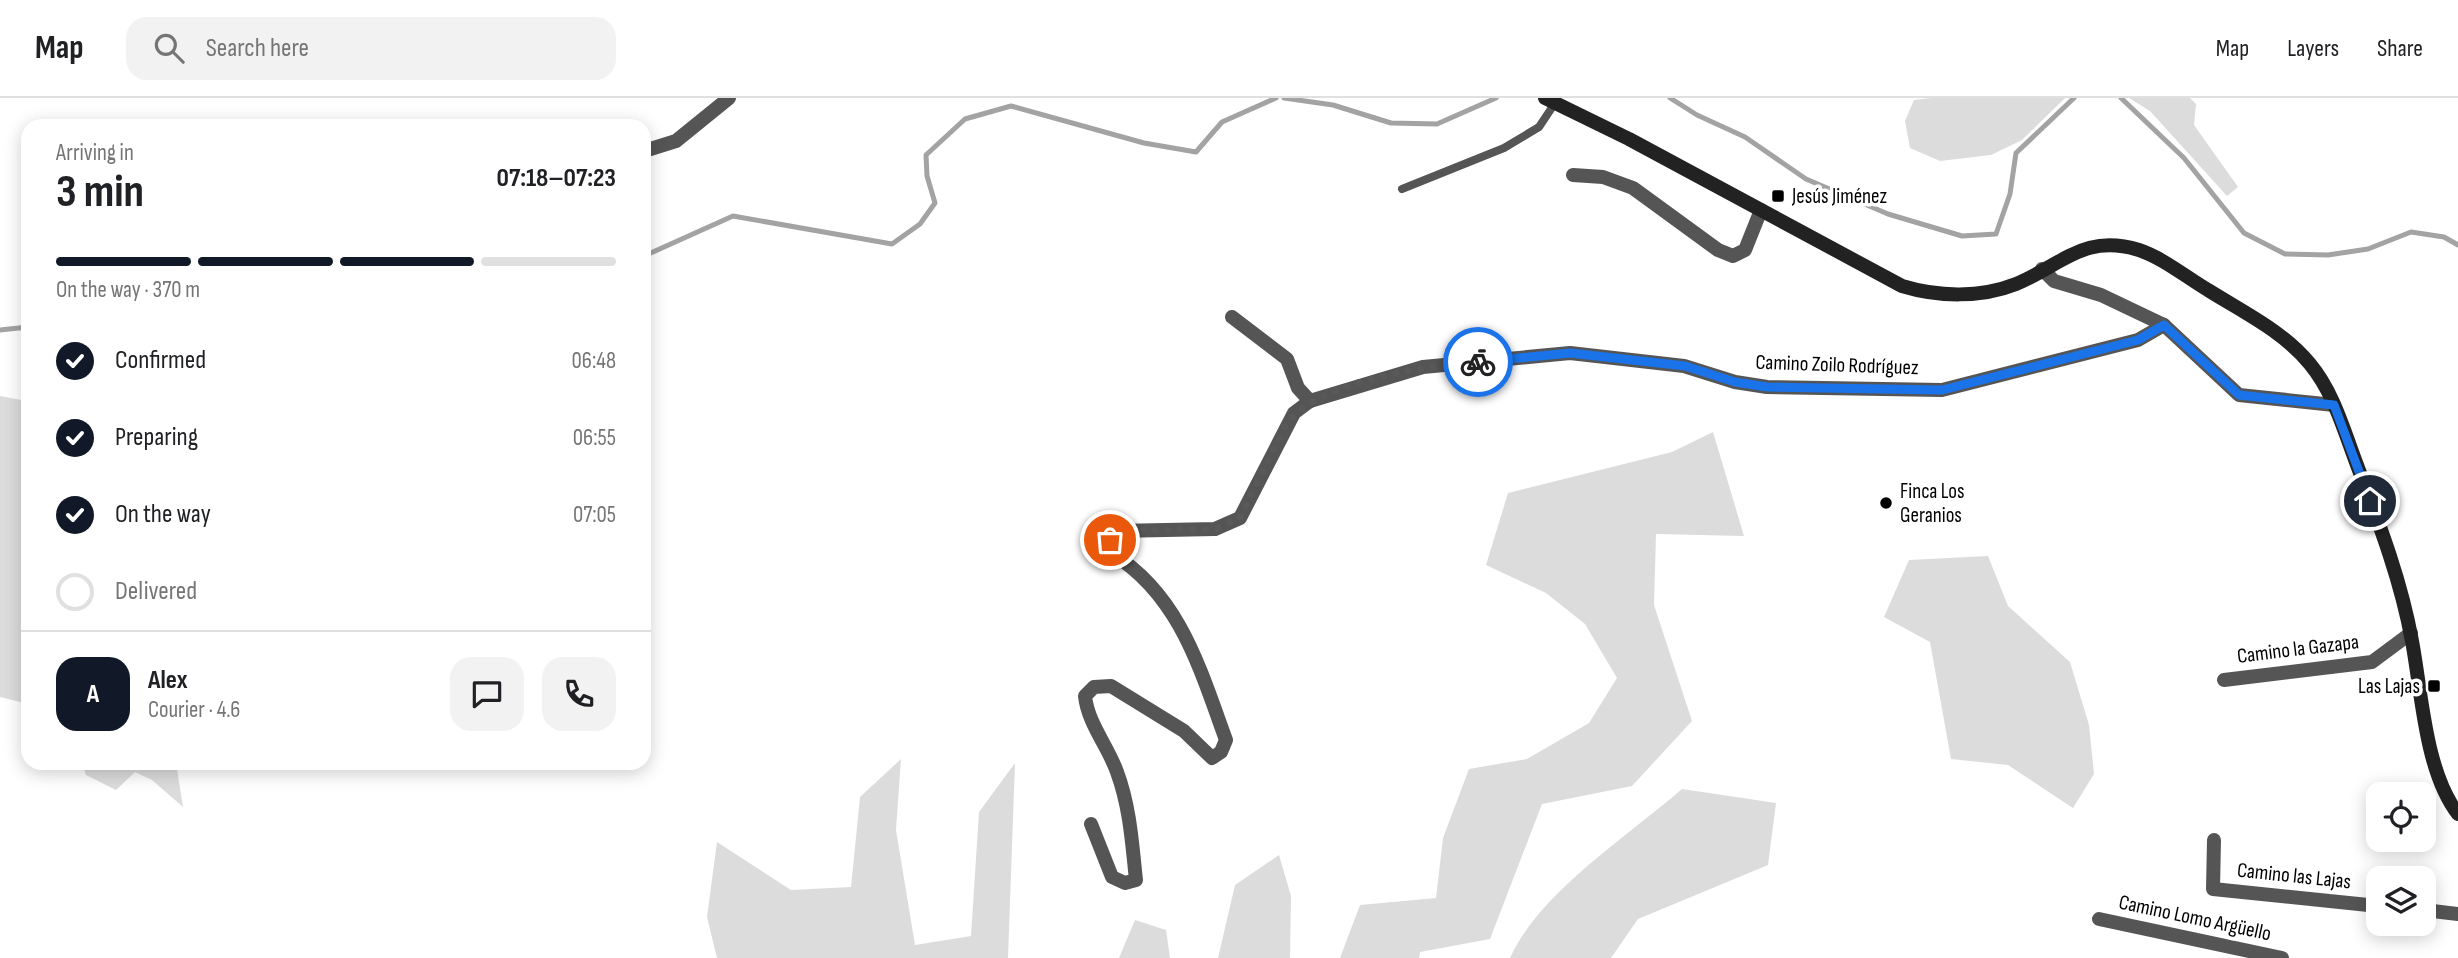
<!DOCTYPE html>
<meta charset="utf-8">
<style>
:root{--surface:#fff;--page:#f2f2f2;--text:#202124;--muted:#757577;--line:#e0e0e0;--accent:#111827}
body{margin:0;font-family:"Sofia Sans Condensed",sans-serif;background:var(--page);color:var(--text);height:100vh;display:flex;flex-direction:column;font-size:26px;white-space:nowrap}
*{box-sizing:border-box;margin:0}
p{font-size:23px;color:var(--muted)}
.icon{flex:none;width:38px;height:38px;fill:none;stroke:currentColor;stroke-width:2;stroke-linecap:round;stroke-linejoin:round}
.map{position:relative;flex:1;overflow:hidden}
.details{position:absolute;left:21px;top:21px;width:630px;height:651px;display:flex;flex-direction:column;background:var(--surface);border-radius:21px;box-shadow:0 4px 18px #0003}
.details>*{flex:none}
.buttons{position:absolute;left:2366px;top:684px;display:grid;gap:14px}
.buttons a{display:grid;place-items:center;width:70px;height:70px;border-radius:14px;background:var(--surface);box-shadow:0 4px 18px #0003;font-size:35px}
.pin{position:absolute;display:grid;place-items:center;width:60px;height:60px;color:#fff;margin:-30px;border:4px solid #fff;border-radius:50%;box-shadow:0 2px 7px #0007}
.courier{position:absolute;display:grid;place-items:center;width:70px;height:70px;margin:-35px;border:5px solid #1a73e8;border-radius:50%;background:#fff;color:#222;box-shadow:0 2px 9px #0007}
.head em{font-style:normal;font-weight:700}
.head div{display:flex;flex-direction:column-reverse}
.head{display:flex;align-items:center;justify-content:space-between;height:119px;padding:0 35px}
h1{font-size:46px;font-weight:700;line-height:52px}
.bar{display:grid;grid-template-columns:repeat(4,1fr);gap:10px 7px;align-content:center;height:84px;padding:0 35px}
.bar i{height:9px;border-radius:5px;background:var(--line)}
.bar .selected{background:var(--accent)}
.bar p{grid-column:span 4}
.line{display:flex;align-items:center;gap:18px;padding:0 35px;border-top:2px solid var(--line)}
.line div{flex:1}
.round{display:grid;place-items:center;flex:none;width:74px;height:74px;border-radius:21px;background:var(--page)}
ol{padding:0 35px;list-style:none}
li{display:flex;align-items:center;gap:21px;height:77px}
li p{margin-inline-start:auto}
li .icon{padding:7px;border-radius:50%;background:var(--accent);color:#fff;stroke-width:4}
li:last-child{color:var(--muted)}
li i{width:38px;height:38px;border:4px solid var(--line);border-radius:50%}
header{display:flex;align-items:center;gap:42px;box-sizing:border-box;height:98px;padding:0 35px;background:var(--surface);border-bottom:2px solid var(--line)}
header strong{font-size:33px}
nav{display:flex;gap:38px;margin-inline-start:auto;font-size:24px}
.search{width:490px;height:63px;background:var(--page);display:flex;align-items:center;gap:18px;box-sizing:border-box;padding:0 24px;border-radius:21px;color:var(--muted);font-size:26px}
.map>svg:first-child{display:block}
</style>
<header>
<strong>Map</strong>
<div class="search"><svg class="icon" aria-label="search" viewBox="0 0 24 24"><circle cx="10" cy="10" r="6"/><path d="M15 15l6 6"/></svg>Search here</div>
<nav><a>Map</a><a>Layers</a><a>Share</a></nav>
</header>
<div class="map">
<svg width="2458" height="860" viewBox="0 0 2458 860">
<rect width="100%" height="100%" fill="#fff"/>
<!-- green -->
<g fill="#dcdcdc">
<path d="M1931,0H2065L2022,42L1991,57L1940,63L1910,50L1905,23L1914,2Z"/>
<path d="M2129,0H2190L2196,6L2194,27L2238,89L2227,98L2150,13Z"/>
<path d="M0,298L21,302L28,339V606L0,599Z"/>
<path d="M1713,334L1744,438L1656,436L1654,507L1692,623L1632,688L1542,706L1490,841L1420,854L1419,860H1340L1360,807L1436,800L1443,740L1469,671L1527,661L1589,625L1617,580L1585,526L1546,495L1486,467L1508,395L1672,354Z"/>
<path d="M1988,458L2008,508L2070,564L2089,627L2094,676L2073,710L2008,667L1951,661L1930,544L1884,519L1909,462Z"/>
<path d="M901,661L896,732L915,847L971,838L979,714L1015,665L1008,860H717L707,819L717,744L791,792L851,789L860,699Z"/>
<path d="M82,665H176L183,709L152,682L135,674L116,692L86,677Z"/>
<path d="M1682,691L1776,705L1768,767L1638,821L1611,860H1510C1539,795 1628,738 1682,691Z"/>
<path d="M1279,757L1291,798L1290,860H1218L1235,787Z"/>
<path d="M1135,822L1166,832L1170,860H1119Z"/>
</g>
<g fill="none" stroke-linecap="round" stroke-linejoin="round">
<!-- stream -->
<g stroke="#a3a3a3" stroke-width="5">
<path d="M1284,0L1333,7L1391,25L1437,26L1496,0"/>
<path d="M1670,0L1697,17L1745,39L1806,81L1888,116L1962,138L1996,136L2010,96L2016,55L2074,0"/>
<path d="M2121,0L2184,60L2244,135L2285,156L2328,157L2368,151L2411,134L2444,139L2458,147"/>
<path d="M644,158L733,118L892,146L920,126L935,105L927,78L926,57L965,21L1011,8L1144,45L1196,54L1222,24L1276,0"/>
<path d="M0,232L28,229"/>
</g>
<!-- service -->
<path stroke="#555" stroke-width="8" d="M1402,91L1504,50L1539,29L1555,5"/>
<!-- minor -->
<g stroke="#555" stroke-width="14">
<path d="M644,53L676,43L729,0"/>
<path d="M1573,77L1603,79L1633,90L1718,152L1733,158L1745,152L1761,112"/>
<path d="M2042,171L2054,183L2101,197L2164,227"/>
<path d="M1232,219L1287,261L1298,290L1310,303"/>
<path d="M2224,582L2372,564L2411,535"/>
<path d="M1091,726L1112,779L1125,785L1136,782C1132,745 1130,709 1117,674C1108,648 1088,626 1085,598L1094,589L1111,588L1184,633L1212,660L1221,654L1226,642C1200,571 1180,498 1113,456L1110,442L1116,433L1215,431L1240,420L1294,315L1310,303L1423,269L1570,255L1684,268L1735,284L1767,289L1942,292L2138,242L2164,227L2239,297L2334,307"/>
<path d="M2214,742L2213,791L2378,808"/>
<path d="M2424,812L2458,816"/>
<path d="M2099,821L2282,860"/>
</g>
<!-- secondary -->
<path stroke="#222" stroke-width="14" d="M1545,0L1629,41L1902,188C1938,199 1981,200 2016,186C2062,167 2084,135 2139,152C2163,160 2186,179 2208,192C2243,214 2283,233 2310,266C2334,295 2344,333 2357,367C2379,425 2401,482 2412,543C2422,596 2425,673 2458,716"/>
</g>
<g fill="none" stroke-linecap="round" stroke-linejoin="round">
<!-- done -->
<path stroke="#595959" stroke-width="7" stroke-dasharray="0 12.6" d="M1110,442L1115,433L1215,431L1240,420L1285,328C1317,282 1425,269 1478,264"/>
<!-- route -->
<path stroke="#1a73e8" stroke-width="9" d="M1478,264L1570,255L1685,268L1735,284L1767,289L1942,292L2138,242L2164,227L2239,297L2334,307L2370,403"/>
</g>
<!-- markers -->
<g fill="#000" stroke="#fff" stroke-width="2.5">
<rect x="1771" y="91" width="14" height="14" rx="3.5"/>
<circle cx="1886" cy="405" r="7"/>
<rect x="2427" y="581" width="14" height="14" rx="3.5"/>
</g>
<g text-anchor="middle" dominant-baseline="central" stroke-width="7" stroke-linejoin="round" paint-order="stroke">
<!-- poi labels -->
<g font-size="21" fill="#000" stroke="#fff" text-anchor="start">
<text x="1792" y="98">Jesús Jiménez</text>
<text x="1900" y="393">Finca Los<tspan x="1900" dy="24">Geranios</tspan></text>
<text x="2420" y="588" text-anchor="end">Las Lajas</text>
</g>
<!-- street labels -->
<g font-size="21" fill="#000" stroke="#fff">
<text transform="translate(1837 267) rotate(2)">Camino Zoilo Rodríguez</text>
<text transform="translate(2298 551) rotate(-7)">Camino la Gazapa</text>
<text transform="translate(2294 778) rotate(6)">Camino las Lajas</text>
<text transform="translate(2195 820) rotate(12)">Camino Lomo Argüello</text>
</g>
</g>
</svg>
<div class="buttons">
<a><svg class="icon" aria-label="locate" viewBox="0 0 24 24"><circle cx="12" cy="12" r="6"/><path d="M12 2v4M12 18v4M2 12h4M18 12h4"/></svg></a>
<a><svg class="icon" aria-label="layers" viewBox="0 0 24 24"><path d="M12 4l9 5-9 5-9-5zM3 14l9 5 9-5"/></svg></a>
</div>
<div class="pin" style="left:1110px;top:442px;background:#ea580c"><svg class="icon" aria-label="bag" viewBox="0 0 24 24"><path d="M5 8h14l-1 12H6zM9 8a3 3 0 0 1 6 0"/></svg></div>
<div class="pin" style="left:2370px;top:403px;background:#1f2937"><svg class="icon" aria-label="home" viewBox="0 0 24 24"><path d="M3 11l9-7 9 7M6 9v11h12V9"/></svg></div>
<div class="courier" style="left:1478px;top:264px"><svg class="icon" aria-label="bike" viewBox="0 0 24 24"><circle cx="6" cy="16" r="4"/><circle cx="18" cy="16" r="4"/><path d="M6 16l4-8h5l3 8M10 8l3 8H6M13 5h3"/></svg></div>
<section class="details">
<div class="head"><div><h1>3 min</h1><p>Arriving in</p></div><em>07:18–07:23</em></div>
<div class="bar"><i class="selected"></i><i class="selected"></i><i class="selected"></i><i></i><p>On the way · 370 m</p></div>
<ol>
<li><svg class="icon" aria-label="check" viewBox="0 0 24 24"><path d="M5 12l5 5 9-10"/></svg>Confirmed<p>06:48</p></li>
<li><svg class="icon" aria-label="check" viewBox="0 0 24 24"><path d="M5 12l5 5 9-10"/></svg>Preparing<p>06:55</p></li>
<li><svg class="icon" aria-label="check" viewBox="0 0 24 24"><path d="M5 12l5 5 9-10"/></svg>On the way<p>07:05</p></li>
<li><i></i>Delivered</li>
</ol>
<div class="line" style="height:126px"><b class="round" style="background:var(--accent);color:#fff">A</b><div><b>Alex</b><p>Courier · 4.6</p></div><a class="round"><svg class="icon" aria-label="chat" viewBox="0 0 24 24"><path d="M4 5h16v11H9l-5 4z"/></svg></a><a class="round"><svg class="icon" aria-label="phone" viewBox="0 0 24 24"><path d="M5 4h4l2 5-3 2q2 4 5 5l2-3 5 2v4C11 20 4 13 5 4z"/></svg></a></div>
</section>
</div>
